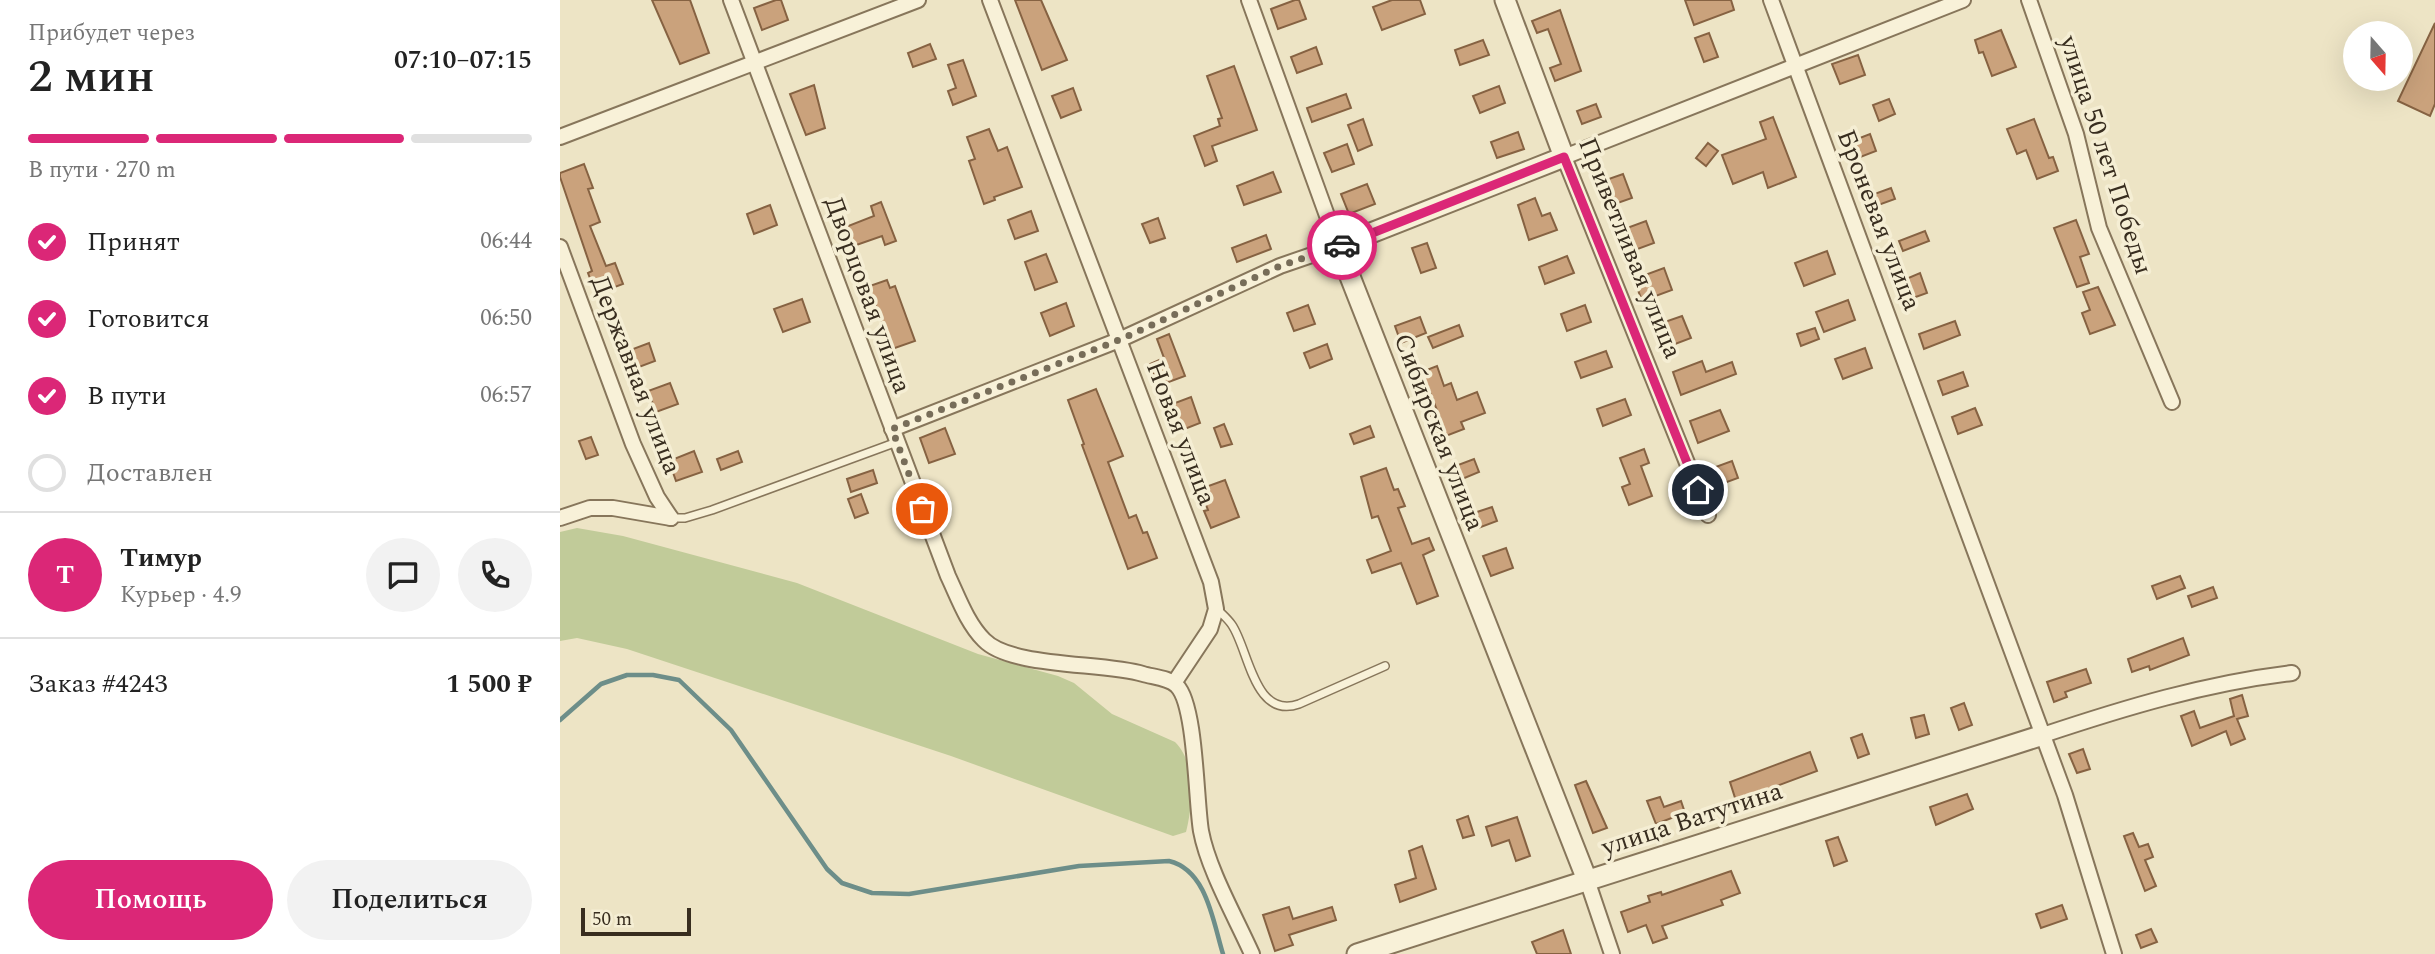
<!DOCTYPE html>
<html lang="ru">
<meta charset="utf-8">
<style>
:root{--surface:#fff;--page:#f2f2f2;--text:#222;--muted:#767676;--line:#e0e0e0;--accent:#db2777}
body{margin:0;font-family:Spectral,serif;background:var(--page);color:var(--text);height:100vh;display:flex;flex-direction:column;font-size:26px;white-space:nowrap}
*{box-sizing:border-box;margin:0}
p{font-size:23px;color:var(--muted)}
.icon{flex:none;width:38px;height:38px;fill:none;stroke:currentColor;stroke-width:2;stroke-linecap:round;stroke-linejoin:round}
.map{position:relative;flex:1;overflow:hidden}
.side{display:flex;flex-direction:column;background:var(--surface);width:560px}
.side>*{flex:none}
.needle{width:46px;rotate:160deg}
.buttons{position:absolute;left:1783px;top:21px;display:grid;gap:14px}
.buttons a{display:grid;place-items:center;width:70px;height:70px;border-radius:50%;background:var(--surface);box-shadow:0 7px 28px #0002;font-size:35px}
.scale{position:absolute;left:21px;bottom:18px;width:110px;box-sizing:border-box;padding-left:7px;border:4px solid #382d1f;border-top:0;font-size:19px;line-height:24px;white-space:nowrap;color:#382d1f;-webkit-text-stroke:5px #f5eed4;paint-order:stroke}
.pin{position:absolute;display:grid;place-items:center;width:60px;height:60px;color:#fff;margin:-30px;border:4px solid #fff;border-radius:50%;box-shadow:0 2px 7px #0007}
.courier{position:absolute;display:grid;place-items:center;width:70px;height:70px;margin:-35px;border:5px solid #db2777;border-radius:50%;background:#fff;color:#222;box-shadow:0 2px 9px #0007}
.headline em{font-style:normal;font-weight:600}
.headline div{display:flex;flex-direction:column-reverse}
.headline{display:flex;align-items:center;justify-content:space-between;height:119px;padding:0 28px}
h1{font-size:46px;font-weight:600;line-height:52px}
.bar{display:grid;grid-template-columns:repeat(4,1fr);gap:10px 7px;align-content:center;height:84px;padding:0 28px}
.bar i{height:9px;border-radius:5px;background:var(--line)}
.bar .active{background:var(--accent)}
.bar p{grid-column:span 4}
.line{display:flex;align-items:center;gap:18px;padding:0 28px;border-top:2px solid var(--line)}
.line div{flex:1}
.round{display:grid;place-items:center;flex:none;width:74px;height:74px;border-radius:37px;background:var(--page)}
ol{padding:0 28px;list-style:none}
li{display:flex;align-items:center;gap:21px;height:77px}
li p{margin-inline-start:auto}
li .icon{padding:7px;border-radius:50%;background:var(--accent);color:#fff;stroke-width:4}
li:last-child{color:var(--muted)}
li i{width:38px;height:38px;border:4px solid var(--line);border-radius:50%}
.primary-button{display:flex;gap:14px;margin-top:auto;padding:14px 28px}
.primary-button a{flex:1;height:80px;border-radius:42px;background:var(--accent);color:#fff;font-size:28px;font-weight:600;line-height:80px;text-align:center}
.primary-button a+a{background:var(--page);color:var(--text)}
main{display:flex;flex:1;min-height:0}
.map>svg:first-child{display:block}
</style>
<main>
<section class="side">
<div class="headline"><div><h1>2 мин</h1><p>Прибудет через</p></div><em>07:10–07:15</em></div>
<div class="bar"><i class="active"></i><i class="active"></i><i class="active"></i><i></i><p>В пути · 270 m</p></div>
<ol>
<li><svg class="icon" aria-label="check" viewBox="0 0 24 24"><path d="M5 12l5 5 9-10"/></svg>Принят<p>06:44</p></li>
<li><svg class="icon" aria-label="check" viewBox="0 0 24 24"><path d="M5 12l5 5 9-10"/></svg>Готовится<p>06:50</p></li>
<li><svg class="icon" aria-label="check" viewBox="0 0 24 24"><path d="M5 12l5 5 9-10"/></svg>В пути<p>06:57</p></li>
<li><i></i>Доставлен</li>
</ol>
<div class="line" style="height:126px"><b class="round" style="background:var(--accent);color:#fff">Т</b><div><b>Тимур</b><p>Курьер · 4.9</p></div><a class="round"><svg class="icon" aria-label="chat" viewBox="0 0 24 24"><path d="M4 5h16v11H9l-5 4z"/></svg></a><a class="round"><svg class="icon" aria-label="phone" viewBox="0 0 24 24"><path d="M5 4h4l2 5-3 2q2 4 5 5l2-3 5 2v4C11 20 4 13 5 4z"/></svg></a></div>
<div class="line" style="height:91px"><div>Заказ #4243</div><b>1 500 ₽</b></div>
<div class="primary-button"><a>Помощь</a><a>Поделиться</a></div>
</section>
<div class="map">
<svg width="1875" height="954" viewBox="0 0 1875 954">
<rect width="100%" height="100%" fill="#ede4c5"/>
<!-- green -->
<path fill="#c1cb99" d="M17,528L63,536L237,583L418,654L498,676L514,683L552,714L615,742C636,762 633,805 626,832L613,836L391,756L67,649L17,638L0,641V532Z"/>
<g fill="none" stroke-linecap="round" stroke-linejoin="round">
<!-- stream -->
<path stroke="#6d8e89" stroke-width="4.5" d="M0,720L41,684L67,675H93L119,680L171,730L267,869L282,883L312,893L349,894L519,866L609,861C647,870 653,922 663,954"/>
</g>
<!-- building -->
<g fill="#caa27c" stroke="#866242" stroke-width="2">
<path d="M92,0H130L149,53L120,64Z"/>
<path d="M216,0H221L228,20L202,30L194,8Z"/>
<path d="M455,0H481L507,60L482,70Z"/>
<path d="M735,0H739L746,19L718,29L711,9Z"/>
<path d="M832,0H860L865,14L822,30L813,7Z"/>
<path d="M1125,0H1171L1174,10L1134,25Z"/>
<path d="M1000,10L1021,71L995,81L990,68L1001,64L988,29L977,33L972,21Z"/>
<path d="M1875,23V104L1870,116L1838,101Z"/>
<path d="M1441,30L1456,67L1432,76L1423,52L1419,53L1415,40Z"/>
<path d="M1149,33L1158,57L1144,62L1135,38Z"/>
<path d="M923,40L929,55L900,65L895,50Z"/>
<path d="M370,44L376,59L353,67L348,53Z"/>
<path d="M756,47L762,64L737,73L731,57Z"/>
<path d="M1298,55L1305,75L1280,84L1272,64Z"/>
<path d="M403,60L416,96L393,105L388,91L396,88L388,65Z"/>
<path d="M674,66L697,130L652,146L657,161L645,166L634,136L660,126L658,119L662,118L647,76Z"/>
<path d="M254,85L265,128L246,135L230,94Z"/>
<path d="M939,86L945,103L920,113L913,96Z"/>
<path d="M513,88L521,110L501,118L492,96Z"/>
<path d="M786,94L791,108L752,122L747,108Z"/>
<path d="M1329,99L1335,114L1319,121L1313,105Z"/>
<path d="M1036,104L1041,117L1022,124L1017,111Z"/>
<path d="M1213,117L1236,177L1208,188L1203,172L1173,184L1162,155L1206,139L1200,122Z"/>
<path d="M803,119L812,145L798,151L788,125Z"/>
<path d="M1474,119L1489,158L1493,157L1498,171L1477,179L1466,150L1457,154L1447,129Z"/>
<path d="M429,129L438,151L447,147L462,187L434,197L435,200L424,204L409,161L415,159L407,137Z"/>
<path d="M958,132L964,149L937,158L931,142Z"/>
<path d="M1310,134L1316,151L1290,161L1284,144Z"/>
<path d="M1148,143L1158,151L1146,166L1136,158Z"/>
<path d="M787,144L794,164L772,172L764,153Z"/>
<path d="M24,164L33,188L28,189L40,222L30,226L46,266L55,263L63,284L36,294L28,273L32,271L0,177V173Z"/>
<path d="M713,172L721,192L684,205L677,186Z"/>
<path d="M1063,174L1072,198L1049,206L1040,182Z"/>
<path d="M807,184L815,204L789,214L781,194Z"/>
<path d="M1331,188L1335,199L1310,208L1306,197Z"/>
<path d="M975,198L982,216L990,213L997,230L969,240L958,205Z"/>
<path d="M321,202L336,241L325,245L322,236L285,249L278,230L314,216L311,206Z"/>
<path d="M210,205L217,225L194,234L187,214Z"/>
<path d="M471,211L478,231L455,239L448,220Z"/>
<path d="M598,218L605,238L590,243L582,224Z"/>
<path d="M1516,220L1529,254L1520,257L1529,283L1517,287L1494,228Z"/>
<path d="M1086,221L1094,243L1064,254L1056,232Z"/>
<path d="M1365,231L1369,241L1343,251L1339,241Z"/>
<path d="M706,235L711,249L677,262L672,248Z"/>
<path d="M867,243L876,268L861,273L852,248Z"/>
<path d="M1267,251L1275,274L1244,286L1235,263Z"/>
<path d="M486,254L497,282L475,290L465,262Z"/>
<path d="M1007,256L1014,273L985,284L979,267Z"/>
<path d="M1104,268L1112,290L1082,301L1074,279Z"/>
<path d="M1360,273L1367,293L1353,298L1346,279Z"/>
<path d="M327,280L330,288L335,286L355,341L332,349L315,303L307,306L301,289Z"/>
<path d="M1538,287L1555,325L1530,334L1522,313L1530,310L1523,292Z"/>
<path d="M242,299L250,322L223,332L214,309Z"/>
<path d="M1288,300L1295,320L1264,332L1256,312Z"/>
<path d="M506,303L514,326L490,336L481,313Z"/>
<path d="M748,305L755,324L734,331L727,313Z"/>
<path d="M1025,305L1031,322L1007,331L1001,314Z"/>
<path d="M1122,316L1131,338L1102,349L1093,326Z"/>
<path d="M860,317L866,333L841,343L835,326Z"/>
<path d="M1395,321L1400,335L1364,349L1359,334Z"/>
<path d="M899,325L903,336L873,348L868,337Z"/>
<path d="M1255,328L1259,339L1241,346L1237,334Z"/>
<path d="M609,334L625,376L598,386L590,364L604,358L597,339Z"/>
<path d="M89,343L95,361L71,370L65,352Z"/>
<path d="M767,344L772,359L750,368L744,353Z"/>
<path d="M1305,348L1312,368L1283,379L1275,359Z"/>
<path d="M1046,351L1052,367L1021,378L1015,362Z"/>
<path d="M1142,361L1146,372L1172,362L1176,374L1121,395L1113,372Z"/>
<path d="M877,366L884,386L891,383L897,400L917,392L925,413L901,422L904,429L878,439L870,416L878,413L868,387L857,392L851,376Z"/>
<path d="M1403,372L1408,386L1383,395L1378,381Z"/>
<path d="M110,383L118,404L96,412L88,391Z"/>
<path d="M536,389L563,456L548,462L569,518L576,515L583,533L587,532L597,558L568,569L522,445L524,444L508,400Z"/>
<path d="M631,397L640,423L617,432L607,406Z"/>
<path d="M1065,399L1071,415L1043,426L1037,409Z"/>
<path d="M1415,408L1422,425L1398,434L1392,417Z"/>
<path d="M1160,410L1169,431L1138,443L1130,421Z"/>
<path d="M664,424L672,444L661,447L654,428Z"/>
<path d="M810,426L814,437L794,444L790,434Z"/>
<path d="M385,428L395,454L369,463L360,438Z"/>
<path d="M31,437L38,455L26,459L19,441Z"/>
<path d="M1084,449L1089,463L1081,466L1092,496L1069,505L1062,487L1070,484L1060,458Z"/>
<path d="M134,451L142,472L116,481L109,461Z"/>
<path d="M178,451L182,462L161,470L157,459Z"/>
<path d="M914,459L919,472L895,482L890,468Z"/>
<path d="M1172,461L1178,478L1156,486L1150,469Z"/>
<path d="M826,468L834,490L838,489L845,506L838,508L852,544L869,538L874,550L863,555L878,596L857,604L841,563L812,573L807,560L831,551L818,516L812,518L801,477Z"/>
<path d="M313,470L317,483L291,492L287,479Z"/>
<path d="M665,480L679,517L651,528L644,511L648,510L640,489Z"/>
<path d="M301,494L308,513L295,518L288,499Z"/>
<path d="M932,507L937,521L913,530L908,515Z"/>
<path d="M946,548L953,568L931,576L923,556Z"/>
<path d="M1620,576L1625,588L1597,599L1592,586Z"/>
<path d="M1653,587L1657,598L1632,607L1628,596Z"/>
<path d="M1623,638L1629,655L1590,670L1589,666L1572,672L1568,659Z"/>
<path d="M1526,669L1531,683L1505,692L1507,697L1494,702L1487,682Z"/>
<path d="M1682,695L1688,716L1677,719L1685,739L1671,745L1666,731L1632,746L1621,716L1634,711L1640,728L1674,716L1670,699Z"/>
<path d="M1404,703L1412,725L1399,730L1391,708Z"/>
<path d="M1364,715L1369,734L1356,738L1351,718Z"/>
<path d="M1302,734L1309,754L1298,758L1291,738Z"/>
<path d="M1523,749L1530,769L1517,773L1509,754Z"/>
<path d="M1250,752L1257,771L1176,801L1170,782Z"/>
<path d="M1026,781L1047,828L1033,833L1015,785Z"/>
<path d="M1407,794L1413,809L1376,825L1370,807Z"/>
<path d="M1100,797L1104,807L1121,801L1125,813L1096,824L1087,801Z"/>
<path d="M908,816L914,835L903,838L897,820Z"/>
<path d="M957,817L970,856L956,861L949,840L932,846L926,827Z"/>
<path d="M1573,833L1579,847L1588,844L1593,857L1585,860L1596,886L1585,891L1564,836Z"/>
<path d="M1278,837L1287,861L1274,866L1266,841Z"/>
<path d="M862,846L876,889L840,902L835,885L856,878L849,851Z"/>
<path d="M1171,871L1180,893L1161,900L1163,905L1102,926L1107,938L1093,943L1086,925L1068,932L1061,912L1090,902L1088,896L1101,892L1102,895Z"/>
<path d="M1502,905L1507,919L1481,928L1476,914Z"/>
<path d="M729,907L733,919L772,907L776,920L729,935L733,945L715,951L703,915Z"/>
<path d="M1591,929L1597,942L1581,948L1576,935Z"/>
<path d="M1003,930L1011,954H977L972,942Z"/>
</g>
<g fill="none" stroke-linecap="round" stroke-linejoin="round">
<!-- service casing -->
<g stroke="#87765b" stroke-width="10">
<g id="service">
<path d="M111,518H125L152,510L337,442"/>
<path d="M657,609C662,614 668,619 672,625C689,650 694,720 739,704L825,666"/>
</g>
</g>
<!-- minor casing -->
<g stroke="#87765b" stroke-width="18">
<g id="minor">
<path d="M171,0L388,576C398,597 407,623 424,640C451,668 543,662 583,674C593,677 610,678 617,686C636,705 636,802 641,831C648,869 676,918 692,954"/>
<path d="M430,0L651,582L656,609L650,629L614,683"/>
<path d="M1211,0L1505,795L1554,954"/>
<path d="M1469,0L1516,134L1539,228L1612,402"/>
<path d="M0,137L358,0"/>
<path d="M0,247L73,444L97,497L111,518"/>
<path d="M332,429L559,340L720,266L778,246L689,0"/>
<path d="M1148,515L1004,157L1403,0"/>
<path d="M0,518L30,508H53L111,518"/>
<path d="M1483,735C1564,708 1646,683 1732,673"/>
<path d="M1027,880L1052,954"/>
</g>
</g>
<!-- tertiary casing -->
<g stroke="#87765b" stroke-width="23">
<g id="tertiary">
<path d="M945,0L1004,157L778,246L1027,880"/>
<path d="M797,954L1483,735"/>
</g>
</g>
<!-- service -->
<use href="#service" stroke="#f8f1d8" stroke-width="7"/>
<!-- minor -->
<use href="#minor" stroke="#f8f1d8" stroke-width="14"/>
<!-- tertiary -->
<use href="#tertiary" stroke="#f8f1d8" stroke-width="19"/>
</g>
<g fill="none" stroke-linecap="round" stroke-linejoin="round">
<!-- done -->
<path stroke="#776d59" stroke-width="7" stroke-dasharray="0 12.6" d="M362,509L332,429L559,340L720,266L782,245"/>
<!-- route -->
<path stroke="#db2777" stroke-width="9" d="M782,245L1004,157L1138,490"/>
</g>
<g text-anchor="middle" dominant-baseline="central" stroke-width="7" stroke-linejoin="round" paint-order="stroke">
<!-- street labels -->
<g font-size="26" fill="#382d1f" stroke="#f5eed4">
<text transform="translate(1546 155) rotate(72)">улица 50 лет Победы</text>
<text transform="translate(1319 220) rotate(69)">Броневая улица</text>
<text transform="translate(1070 248) rotate(68)">Приветливая улица</text>
<text transform="translate(308 295) rotate(70)">Дворцовая улица</text>
<text transform="translate(76 375) rotate(69)">Державная улица</text>
<text transform="translate(879 432) rotate(69)">Сибирская улица</text>
<text transform="translate(621 433) rotate(69)">Новая улица</text>
<text transform="translate(1132 819) rotate(-18)">улица Ватутина</text>
</g>
</g>
</svg>
<div class="buttons">
<a><svg class="needle" viewBox="-14 -14 28 28"><path d="M0-13l5 13h-10z" fill="#e53935"/><path d="M0 13l5-13h-10z" fill="#767676"/></svg></a>
</div>
<div class="scale">50 m</div>
<div class="pin" style="left:362px;top:509px;background:#ea580c"><svg class="icon" aria-label="bag" viewBox="0 0 24 24"><path d="M5 8h14l-1 12H6zM9 8a3 3 0 0 1 6 0"/></svg></div>
<div class="pin" style="left:1138px;top:490px;background:#1f2937"><svg class="icon" aria-label="home" viewBox="0 0 24 24"><path d="M3 11l9-7 9 7M6 9v11h12V9"/></svg></div>
<div class="courier" style="left:782px;top:245px"><svg class="icon" aria-label="car" viewBox="0 0 24 24"><path d="M5 17H2v-5l4-1 3-4h7l3 4 3 1v5h-3M9 17h6M6 11h13"/><circle cx="7" cy="17" r="2"/><circle cx="17" cy="17" r="2"/></svg></div>
</div>
</main>
